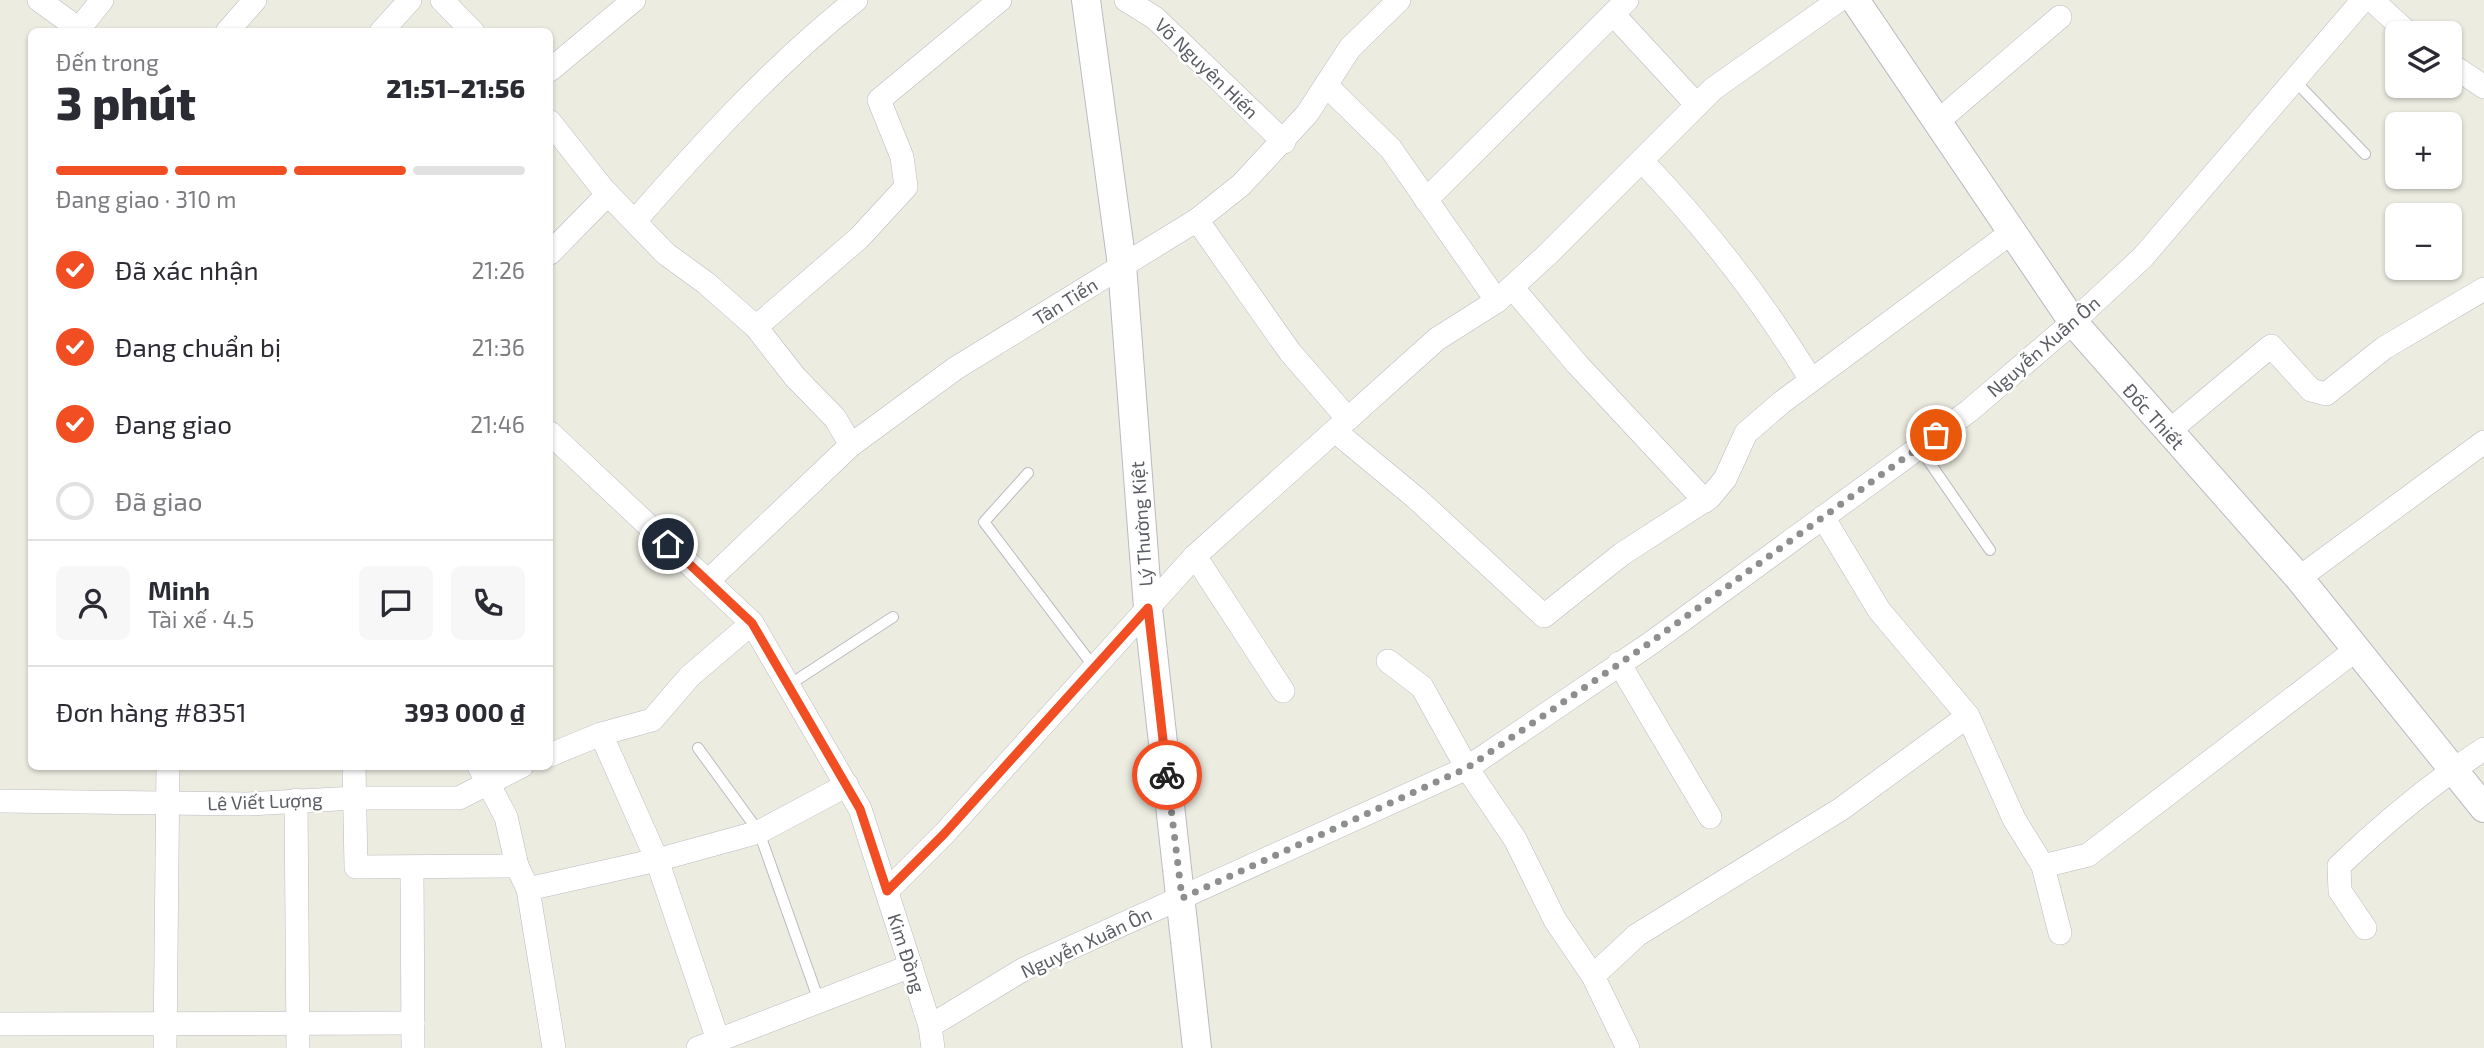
<!DOCTYPE html>
<html lang="vi">
<meta charset="utf-8">
<style>
:root{--surface:#fff;--page:#f7f7f7;--text:#2b2b33;--muted:#7c7c81;--line:#e1e1e2;--accent:#f14e24}
body{margin:0;font-family:"Exo 2",sans-serif;background:var(--page);color:var(--text);height:100vh;display:flex;flex-direction:column;font-size:26px;white-space:nowrap}
*{box-sizing:border-box;margin:0}
p{font-size:23px;color:var(--muted)}
.icon{flex:none;width:38px;height:38px;fill:none;stroke:currentColor;stroke-width:2;stroke-linecap:round;stroke-linejoin:round}
.map{position:relative;flex:1;overflow:hidden}
.sheet{position:absolute;left:28px;top:28px;width:525px;height:742px;display:flex;flex-direction:column;background:var(--surface);border-radius:10px;box-shadow:0 2px 5px #0004}
.sheet>*{flex:none}
.buttons{position:absolute;left:2385px;top:21px;display:grid;gap:14px}
.buttons a{display:grid;place-items:center;width:77px;height:77px;border-radius:10px;background:var(--surface);box-shadow:0 2px 5px #0004;font-size:35px}
.pin{position:absolute;display:grid;place-items:center;width:60px;height:60px;color:#fff;margin:-30px;border:4px solid #fff;border-radius:50%;box-shadow:0 2px 7px #0007}
.courier{position:absolute;display:grid;place-items:center;width:70px;height:70px;margin:-35px;border:5px solid #f14e24;border-radius:50%;background:#fff;color:#222;box-shadow:0 2px 9px #0007}
.head em{font-style:normal;font-weight:800}
.head div{display:flex;flex-direction:column-reverse}
.head{display:flex;align-items:center;justify-content:space-between;height:119px;padding:0 28px}
h1{font-size:46px;font-weight:800;line-height:52px}
.bar{display:grid;grid-template-columns:repeat(4,1fr);gap:10px 7px;align-content:center;height:84px;padding:0 28px}
.bar i{height:9px;border-radius:5px;background:var(--line)}
.bar .active{background:var(--accent)}
.bar p{grid-column:span 4}
.line{display:flex;align-items:center;gap:18px;padding:0 28px;border-top:2px solid var(--line)}
.line div{flex:1}
.round{display:grid;place-items:center;flex:none;width:74px;height:74px;border-radius:10px;background:var(--page)}
ol{padding:0 28px;list-style:none}
li{display:flex;align-items:center;gap:21px;height:77px}
li p{margin-inline-start:auto}
li .icon{padding:7px;border-radius:50%;background:var(--accent);color:#fff;stroke-width:4}
li:last-child{color:var(--muted)}
li i{width:38px;height:38px;border:4px solid var(--line);border-radius:50%}
.map>svg:first-child{display:block}
</style>
<div class="map">
<svg width="2484" height="1048" viewBox="0 0 2484 1048">
<rect width="100%" height="100%" fill="#edece1"/>
<g fill="none" stroke-linecap="round" stroke-linejoin="round">
<!-- service casing -->
<g stroke="#b9bbc1" stroke-width="12">
<g id="service">
<path d="M2295,81L2365,154"/>
<path d="M1919,447L1990,550"/>
<path d="M1028,473L984,522L1094,667"/>
<path d="M789,685L893,617"/>
<path d="M698,748L759,832L819,1001"/>
</g>
</g>
<!-- minor casing -->
<g stroke="#b9bbc1" stroke-width="24">
<g id="minor">
<path d="M39,0L83,32"/>
<path d="M442,0L473,32"/>
<path d="M1126,0L1155,18L1284,142"/>
<path d="M2372,0L2408,33"/>
<path d="M1613,14L1697,105"/>
<path d="M79,29L102,0"/>
<path d="M227,32L255,0"/>
<path d="M381,32L410,0"/>
<path d="M2450,64L2484,87"/>
<path d="M550,70L634,0"/>
<path d="M1326,85L1391,149L1497,301"/>
<path d="M550,122L603,189L666,254L706,283L756,327L795,377L835,418L851,445"/>
<path d="M1937,122L2060,17"/>
<path d="M1642,161C1706,228 1763,301 1811,380"/>
<path d="M1426,200L1627,0"/>
<path d="M1197,220L1290,352L1348,419"/>
<path d="M635,221C703,143 774,65 856,0"/>
<path d="M550,253L608,194"/>
<path d="M1512,287L1577,364L1705,501"/>
<path d="M756,327L859,238L906,187L902,157L879,100L1000,0"/>
<path d="M1335,431L1416,498L1544,616L1622,554L1710,497L1725,479L1746,433L1782,402L2012,232"/>
<path d="M2168,432L2271,346L2311,390L2326,394L2384,348L2484,289"/>
<path d="M550,433L752,623L860,809L930,1026L933,1048"/>
<path d="M1823,517L1879,610L1968,716L2014,819L2043,866L2060,933"/>
<path d="M1195,556L1283,691"/>
<path d="M2299,578L2484,442"/>
<path d="M708,581L851,445L956,368L1197,220L1241,185L1307,114L1350,48L1399,0"/>
<path d="M1388,661L1422,687L1467,768L1515,839L1555,920L1593,976L1628,1048"/>
<path d="M1619,663L1710,817"/>
<path d="M601,734L657,860L718,1040"/>
<path d="M550,755L601,734L652,720L690,676L752,623"/>
<path d="M354,766L356,867L517,866"/>
<path d="M479,766L506,817L517,866L528,889L554,1048"/>
<path d="M296,800L298,1048"/>
<path d="M0,801L247,804L355,798H459L522,766"/>
<path d="M2043,866L2088,855L2357,649"/>
<path d="M412,868L413,1048"/>
<path d="M528,889L657,860L759,832L847,785"/>
<path d="M887,891L944,834L1195,556L1437,339L1497,301L1549,253L1713,89L1839,0"/>
<path d="M2365,928L2340,891L2339,866C2384,823 2432,783 2484,749"/>
<path d="M1593,976L1637,935L1841,809L1968,716"/>
<path d="M0,1024L413,1023"/>
<path d="M930,1026L1024,969L1467,768L1651,643L1969,411L2073,322L2143,257L2363,0"/>
<path d="M165,1048L168,766"/>
<path d="M698,1048L911,966"/>
</g>
</g>
<!-- tertiary casing -->
<g stroke="#b9bbc1" stroke-width="30">
<g id="tertiary">
<path d="M1086,0L1122,265L1148,608L1197,1048"/>
<path d="M1855,0L2073,322L2299,578L2484,808"/>
</g>
</g>
<!-- service -->
<use href="#service" stroke="#fff" stroke-width="10"/>
<!-- minor -->
<use href="#minor" stroke="#fff" stroke-width="23"/>
<!-- tertiary -->
<use href="#tertiary" stroke="#fff" stroke-width="28"/>
</g>
<g fill="none" stroke-linecap="round" stroke-linejoin="round">
<!-- done -->
<path stroke="#8d8f8f" stroke-width="7" stroke-dasharray="0 12.6" d="M1167,775L1182,898L1467,768L1651,642L1936,435"/>
<!-- route -->
<path stroke="#f14e24" stroke-width="9" d="M668,544L752,623L860,809L887,891L944,834L1148,608L1167,775"/>
</g>
<g text-anchor="middle" dominant-baseline="central" stroke-width="5" stroke-linejoin="round" paint-order="stroke">
<!-- street labels -->
<g font-size="19" fill="#5a5d63" stroke="#fff">
<text transform="translate(1207 68) rotate(44)">Võ Nguyên Hiến</text>
<text transform="translate(1065 301) rotate(-32)">Tân Tiến</text>
<text transform="translate(2043 346) rotate(-41)">Nguyễn Xuân Ôn</text>
<text transform="translate(2154 416) rotate(48)">Đốc Thiết</text>
<text transform="translate(1141 524) rotate(-94)">Lý Thường Kiệt</text>
<text transform="translate(265 801) rotate(-2)">Lê Viết Lượng</text>
<text transform="translate(1086 942) rotate(-25)">Nguyễn Xuân Ôn</text>
<text transform="translate(907 953) rotate(72)">Kim Đồng</text>
</g>
</g>
</svg>
<div class="buttons">
<a><svg class="icon" aria-label="layers" viewBox="0 0 24 24"><path d="M12 4l9 5-9 5-9-5zM3 14l9 5 9-5"/></svg></a>
<a>+</a>
<a>−</a>
</div>
<div class="pin" style="left:1936px;top:435px;background:#ea580c"><svg class="icon" aria-label="bag" viewBox="0 0 24 24"><path d="M5 8h14l-1 12H6zM9 8a3 3 0 0 1 6 0"/></svg></div>
<div class="pin" style="left:668px;top:544px;background:#1f2937"><svg class="icon" aria-label="home" viewBox="0 0 24 24"><path d="M3 11l9-7 9 7M6 9v11h12V9"/></svg></div>
<div class="courier" style="left:1167px;top:775px"><svg class="icon" aria-label="bike" viewBox="0 0 24 24"><circle cx="6" cy="16" r="4"/><circle cx="18" cy="16" r="4"/><path d="M6 16l4-8h5l3 8M10 8l3 8H6M13 5h3"/></svg></div>
<section class="sheet">
<div class="head"><div><h1>3 phút</h1><p>Đến trong</p></div><em>21:51–21:56</em></div>
<div class="bar"><i class="active"></i><i class="active"></i><i class="active"></i><i></i><p>Đang giao · 310 m</p></div>
<ol>
<li><svg class="icon" aria-label="check" viewBox="0 0 24 24"><path d="M5 12l5 5 9-10"/></svg>Đã xác nhận<p>21:26</p></li>
<li><svg class="icon" aria-label="check" viewBox="0 0 24 24"><path d="M5 12l5 5 9-10"/></svg>Đang chuẩn bị<p>21:36</p></li>
<li><svg class="icon" aria-label="check" viewBox="0 0 24 24"><path d="M5 12l5 5 9-10"/></svg>Đang giao<p>21:46</p></li>
<li><i></i>Đã giao</li>
</ol>
<div class="line" style="height:126px"><a class="round"><svg class="icon" aria-label="person" viewBox="0 0 24 24"><circle cx="12" cy="8" r="4"/><path d="M4 21q1-7 8-7t8 7"/></svg></a><div><b>Minh</b><p>Tài xế · 4.5</p></div><a class="round"><svg class="icon" aria-label="chat" viewBox="0 0 24 24"><path d="M4 5h16v11H9l-5 4z"/></svg></a><a class="round"><svg class="icon" aria-label="phone" viewBox="0 0 24 24"><path d="M5 4h4l2 5-3 2q2 4 5 5l2-3 5 2v4C11 20 4 13 5 4z"/></svg></a></div>
<div class="line" style="height:91px"><div>Đơn hàng #8351</div><b>393 000 ₫</b></div>
</section>
</div>
